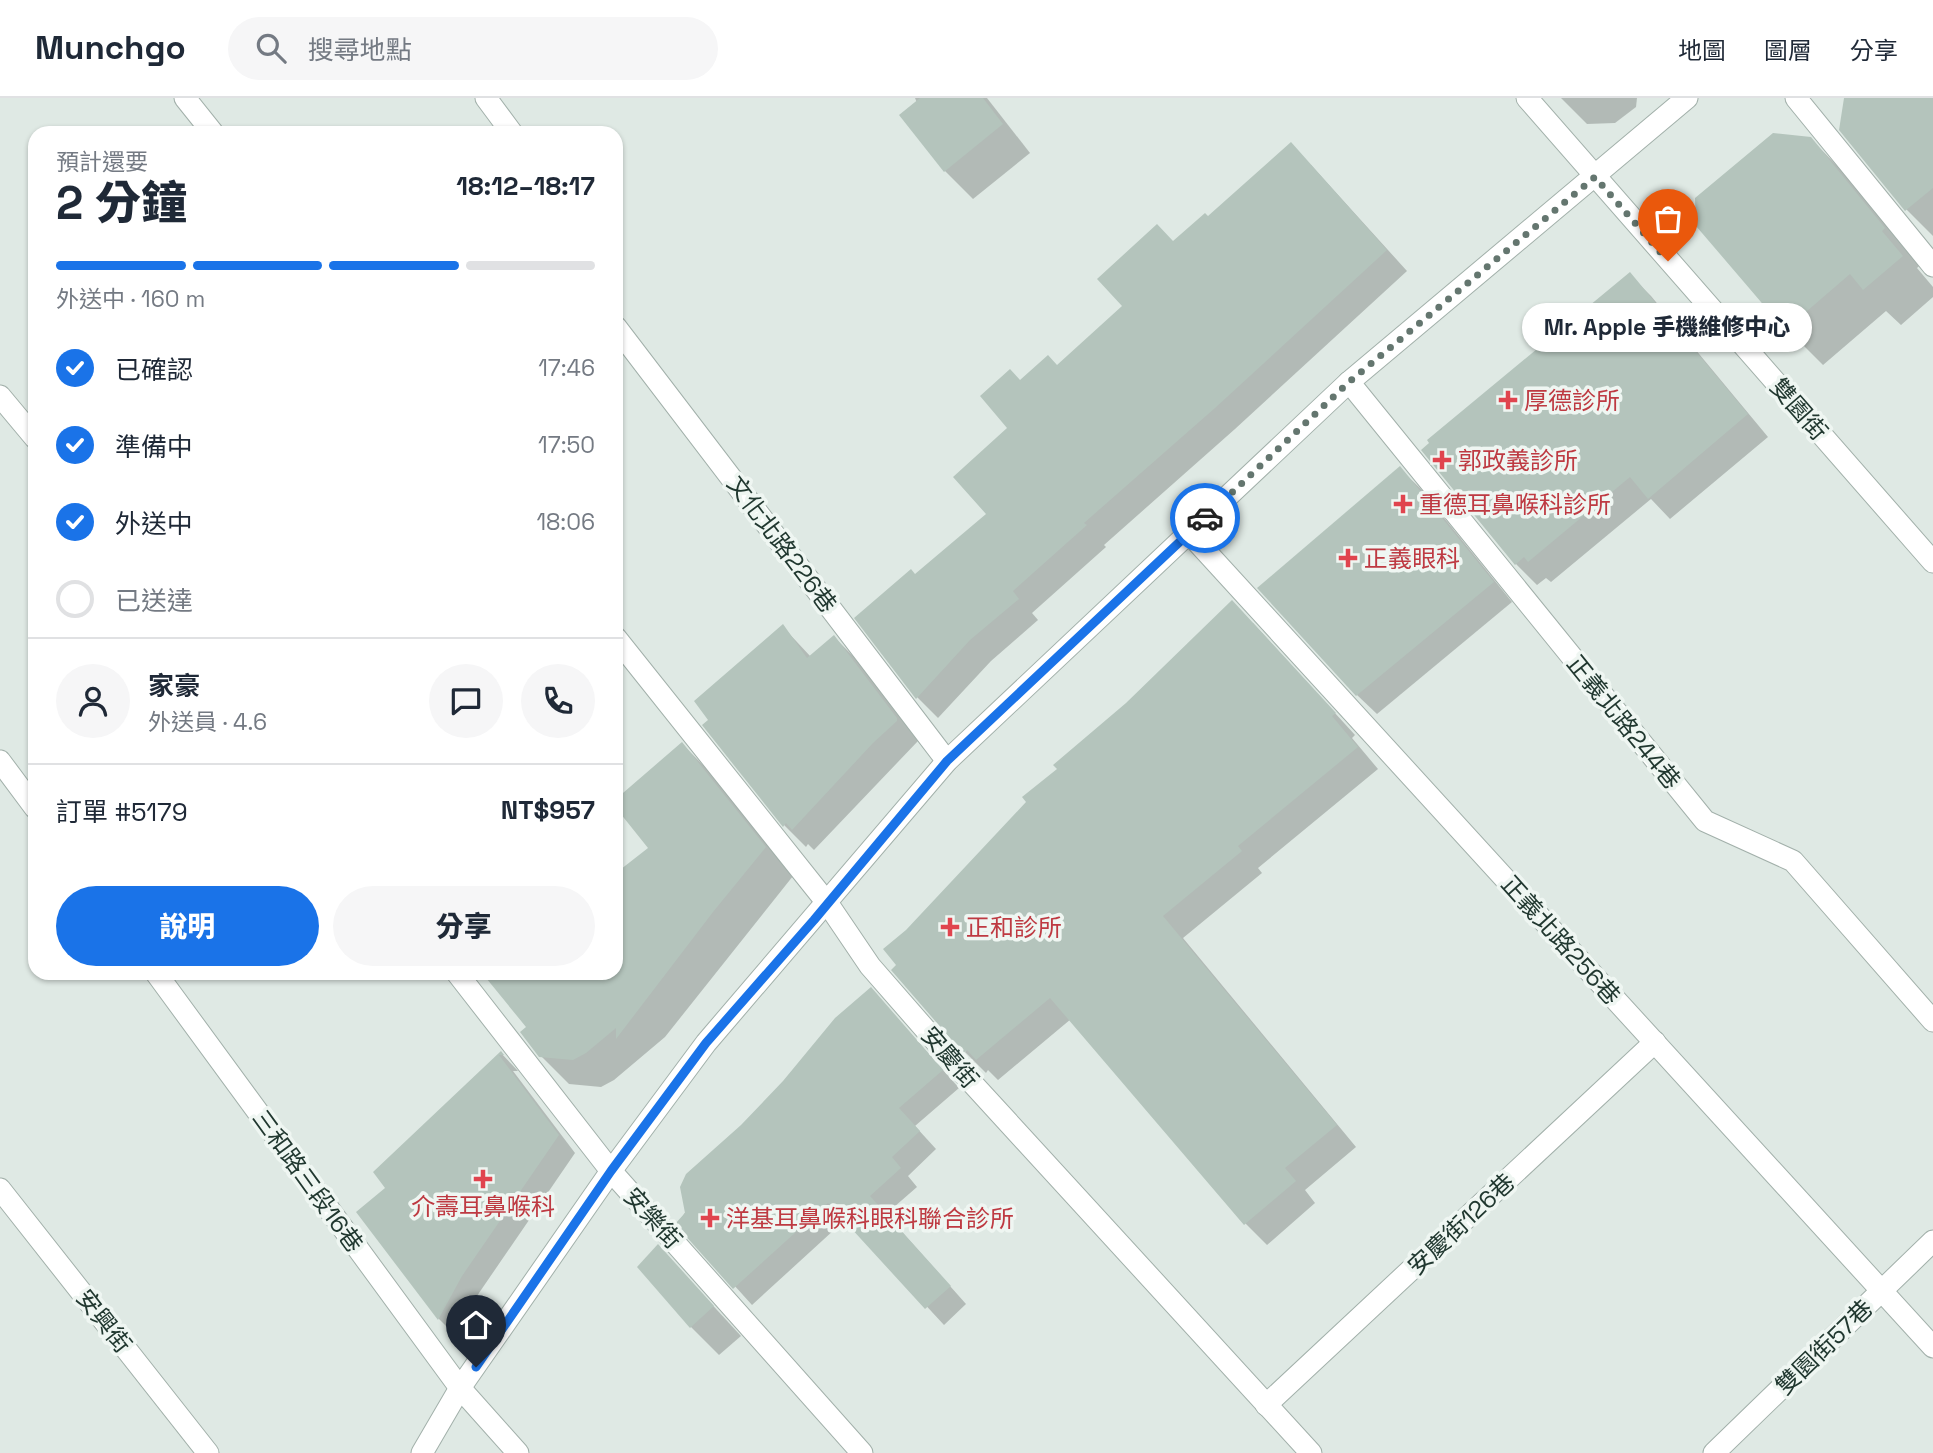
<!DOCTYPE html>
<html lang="zh-TW">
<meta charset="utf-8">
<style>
:root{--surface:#fff;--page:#f6f6f7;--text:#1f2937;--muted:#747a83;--line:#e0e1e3;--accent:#1a73e8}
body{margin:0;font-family:"Space Grotesk","Noto Sans TC",sans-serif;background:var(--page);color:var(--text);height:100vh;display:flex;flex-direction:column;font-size:26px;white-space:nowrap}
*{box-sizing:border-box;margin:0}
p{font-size:23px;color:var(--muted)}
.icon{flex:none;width:38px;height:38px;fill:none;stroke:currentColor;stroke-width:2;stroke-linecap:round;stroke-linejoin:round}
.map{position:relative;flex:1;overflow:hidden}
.details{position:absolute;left:28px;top:28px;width:595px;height:854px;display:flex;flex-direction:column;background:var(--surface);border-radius:21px;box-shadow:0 2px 5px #0004}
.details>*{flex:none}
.pin{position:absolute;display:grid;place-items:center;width:60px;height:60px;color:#fff;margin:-72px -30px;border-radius:50% 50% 50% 0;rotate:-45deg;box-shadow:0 0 7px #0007}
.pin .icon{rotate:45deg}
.courier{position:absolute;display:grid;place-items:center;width:70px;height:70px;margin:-35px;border:5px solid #1a73e8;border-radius:50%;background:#fff;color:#222;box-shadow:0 2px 9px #0007}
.bubble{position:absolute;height:49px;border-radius:24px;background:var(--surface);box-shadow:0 2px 5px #0004;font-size:23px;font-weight:800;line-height:49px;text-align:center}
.overview em{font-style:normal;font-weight:800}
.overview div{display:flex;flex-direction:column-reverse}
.overview{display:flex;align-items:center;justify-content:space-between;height:119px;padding:0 28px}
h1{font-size:46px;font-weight:800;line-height:52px}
.bar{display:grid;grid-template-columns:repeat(4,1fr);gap:10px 7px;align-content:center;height:84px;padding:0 28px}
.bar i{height:9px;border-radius:5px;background:var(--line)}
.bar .active{background:var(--accent)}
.bar p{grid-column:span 4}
.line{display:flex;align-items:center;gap:18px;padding:0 28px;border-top:2px solid var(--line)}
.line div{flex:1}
.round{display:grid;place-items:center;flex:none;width:74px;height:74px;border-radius:37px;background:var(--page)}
ol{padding:0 28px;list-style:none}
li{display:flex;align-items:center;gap:21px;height:77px}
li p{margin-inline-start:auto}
li .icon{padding:7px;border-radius:50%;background:var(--accent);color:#fff;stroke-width:4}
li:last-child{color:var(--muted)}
li i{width:38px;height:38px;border:4px solid var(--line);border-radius:50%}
.primary-button{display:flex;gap:14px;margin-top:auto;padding:14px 28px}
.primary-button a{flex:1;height:80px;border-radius:42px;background:var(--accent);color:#fff;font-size:28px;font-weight:800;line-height:80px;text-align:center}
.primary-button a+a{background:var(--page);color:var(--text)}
header{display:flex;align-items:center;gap:42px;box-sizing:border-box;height:98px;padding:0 35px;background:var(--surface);border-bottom:2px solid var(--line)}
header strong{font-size:33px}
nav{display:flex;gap:38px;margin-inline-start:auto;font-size:24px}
.search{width:490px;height:63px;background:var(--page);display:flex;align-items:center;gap:18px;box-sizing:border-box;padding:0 24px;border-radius:38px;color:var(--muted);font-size:26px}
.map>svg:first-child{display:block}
</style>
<header>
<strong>Munchgo</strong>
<div class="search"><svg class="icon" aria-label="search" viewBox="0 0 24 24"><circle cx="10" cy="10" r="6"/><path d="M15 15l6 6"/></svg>搜尋地點</div>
<nav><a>地圖</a><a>圖層</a><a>分享</a></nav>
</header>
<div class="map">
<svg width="1933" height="1355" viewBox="0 0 1933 1355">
<rect width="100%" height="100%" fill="#dfe9e4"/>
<!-- shadow -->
<g fill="#0003">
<path d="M915,0H987L1030,55L973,101L945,73Z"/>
<path d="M1561,0H1637L1636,9L1615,25L1587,26Z"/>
<path d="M1845,0H1933V138L1907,112L1841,32Z"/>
<path d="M1810,40L1847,78L1920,167L1917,170L1933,189V199L1901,227L1886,213L1823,267L1786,230Z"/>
<path d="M1311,67L1407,173L1235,331L1104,447L1106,449L1032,515L1038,522L991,563L938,620L917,599L915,478L988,416L1021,284L1058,268L1124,208L1174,145L1208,121Z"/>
<path d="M1630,177L1651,198L1768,339L1670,421L1651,401L1551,484L1546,480L1537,487L1516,466L1432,345Z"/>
<path d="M1400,371L1420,390L1512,504L1377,616L1357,597Z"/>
<path d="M1253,525L1355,637L1352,640L1378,671L1258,770L1262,775L1183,840L1356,1049L1305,1092L1315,1105L1267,1147L1246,1126L1071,921L998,982L988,972L986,975L965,954Z"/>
<path d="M783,529L811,559L834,539L855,560L918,643L814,752L808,746L806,749L785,728L705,627Z"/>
<path d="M682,646L710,674L793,778L665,939L614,982L601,989L569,986L541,958L528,929L485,875H616V777L650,750L616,707V703Z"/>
<path d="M871,891L959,990L915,1028L936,1051L908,1078L917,1089L886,1116L966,1206L944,1227L846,1121L752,1207L678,1125L743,1028Z"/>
<path d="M501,955L518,973H513L575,1055L479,1195L455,1237L439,1221L359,1114L388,1090L375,1074Z"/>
<path d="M658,1148L741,1238L719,1257L691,1229L640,1169Z"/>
</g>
<!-- building -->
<g fill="#b4c4bc">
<path d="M920,0H983L1003,26L944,74L899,17Z"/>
<path d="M1844,0H1933V90L1905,113L1839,32Z"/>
<path d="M1773,35L1811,39L1885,130L1882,133L1903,158L1863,192L1850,176L1785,232L1696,128L1695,100Z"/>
<path d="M1291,44L1387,152L1215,310L1084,425L1087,427L1013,493L1019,501L970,542L916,601L854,520L911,471L915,476L986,416L953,379L1007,330L980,298L1010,271L1020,282L1048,257L1057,267L1122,208L1097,181L1157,126L1173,143L1205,115L1208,118Z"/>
<path d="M1630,174L1748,316L1648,401L1630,379L1528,464L1524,459L1515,467L1421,352L1429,345L1427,342Z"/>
<path d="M1400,368L1494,484L1356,598L1257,490Z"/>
<path d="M1232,502L1336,615L1332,618L1358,649L1238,748L1242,753L1163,818L1337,1027L1285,1070L1296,1083L1244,1127L1050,900L976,962L967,952L963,955L891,872L896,867L883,851L906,832L1026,704L1022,699L1057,671L1053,667L1126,605Z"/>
<path d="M783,526L807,560L834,537L897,620V623L873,645L792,732L786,725L783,729L702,627L708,622L694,603Z"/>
<path d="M682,644L766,749L713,814L616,941V930L586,955L573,962L539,959L520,934L526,929L482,875H616V775L648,750L616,710V701Z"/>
<path d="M871,889L943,972L899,1010L920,1033L892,1059L901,1070L870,1098L951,1188L925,1211L828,1105L733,1191L675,1126L685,1115L680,1089L686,1076L741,1027L783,983L835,920Z"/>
<path d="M501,953L504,957H499L559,1037L462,1178L438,1222L356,1114L385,1090L373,1074Z"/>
<path d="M658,1146L714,1208L690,1230L637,1169Z"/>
</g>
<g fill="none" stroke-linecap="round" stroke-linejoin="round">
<!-- minor casing -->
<g stroke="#a2b0aa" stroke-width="23">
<g id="minor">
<path d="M185,0L213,35"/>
<path d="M486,0L512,35"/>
<path d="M1527,0L1933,464"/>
<path d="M1796,0L1933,168"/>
<path d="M616,229L947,663"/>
<path d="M1349,284L1705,723L1793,763L1933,923"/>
<path d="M0,298L35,340"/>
<path d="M1189,435L1933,1249"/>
<path d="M616,540L828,806L870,868L973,986L1311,1355"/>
<path d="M0,663L35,710"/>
<path d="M156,875L460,1290L518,1355"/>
<path d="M457,875L611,1073L862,1355"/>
<path d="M0,1091L208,1355"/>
<path d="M1266,1307L1655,944"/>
<path d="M422,1355L460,1290L611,1073L706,945L947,663L1349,284L1687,0"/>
<path d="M1714,1355L1933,1143"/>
</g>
</g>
<!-- minor -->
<use href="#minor" stroke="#fff" stroke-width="21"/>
</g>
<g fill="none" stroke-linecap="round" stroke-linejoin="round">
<!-- done -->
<path stroke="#64766f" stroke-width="7" stroke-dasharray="0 12.6" d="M1205,420L1349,284L1595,79L1668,163"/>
<!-- route -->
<path stroke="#1a73e8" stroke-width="9" d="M476,1269L611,1073L706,945L814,822L947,663L1205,420"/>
</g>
<!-- markers -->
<g fill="#e0444e" stroke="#eff6f2" stroke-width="2.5">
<path d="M1504.5 291.5h7v7h7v7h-7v7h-7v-7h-7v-7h7z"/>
<path d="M1438.5 351.5h7v7h7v7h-7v7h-7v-7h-7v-7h7z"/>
<path d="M1399.5 395.5h7v7h7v7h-7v7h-7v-7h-7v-7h7z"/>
<path d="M1344.5 449.5h7v7h7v7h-7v7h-7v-7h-7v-7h7z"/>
<path d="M946.5 818.5h7v7h7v7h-7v7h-7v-7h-7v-7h7z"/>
<path d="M479.5 1070.5h7v7h7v7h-7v7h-7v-7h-7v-7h7z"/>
<path d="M706.5 1109.5h7v7h7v7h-7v7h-7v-7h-7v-7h7z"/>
</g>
<g text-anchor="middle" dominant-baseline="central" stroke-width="7" stroke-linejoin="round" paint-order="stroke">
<!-- health labels -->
<g font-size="24" fill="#be3a42" stroke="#eff6f2" text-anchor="start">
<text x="1524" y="302">厚德診所</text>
<text x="1458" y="362">郭政義診所</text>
<text x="1419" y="406">重德耳鼻喉科診所</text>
<text x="1364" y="460">正義眼科</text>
<text x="966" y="829">正和診所</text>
<text x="483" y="1108" text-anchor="middle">介壽耳鼻喉科</text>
<text x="726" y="1120">洋基耳鼻喉科眼科聯合診所</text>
</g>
<!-- street labels -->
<g font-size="24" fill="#213830" stroke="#eff6f2">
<text transform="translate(1799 311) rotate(49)">雙園街</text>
<text transform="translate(782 446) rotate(53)">文化北路226巷</text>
<text transform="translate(1624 624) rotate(51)">正義北路244巷</text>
<text transform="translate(1561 842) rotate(48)">正義北路256巷</text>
<text transform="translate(950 959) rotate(49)">安慶街</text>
<text transform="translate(308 1083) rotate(54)">三和路三段16巷</text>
<text transform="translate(653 1120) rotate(48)">安樂街</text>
<text transform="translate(1461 1126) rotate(-43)">安慶街126巷</text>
<text transform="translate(104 1223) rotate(52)">安興街</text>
<text transform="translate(1824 1249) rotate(-44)">雙園街57巷</text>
</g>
</g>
</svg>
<div class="pin" style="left:1668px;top:163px;background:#ea580c"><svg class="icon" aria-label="bag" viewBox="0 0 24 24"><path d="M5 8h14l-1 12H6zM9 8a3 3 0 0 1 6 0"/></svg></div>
<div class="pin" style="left:476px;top:1269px;background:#1f2937"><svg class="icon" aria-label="home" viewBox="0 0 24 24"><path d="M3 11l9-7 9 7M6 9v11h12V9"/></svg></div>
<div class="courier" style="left:1205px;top:420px"><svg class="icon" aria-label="car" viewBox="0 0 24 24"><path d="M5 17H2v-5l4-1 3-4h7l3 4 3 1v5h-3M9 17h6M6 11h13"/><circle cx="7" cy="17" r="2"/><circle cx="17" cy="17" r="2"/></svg></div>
<div class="bubble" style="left:1522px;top:205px;width:290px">Mr. Apple 手機維修中心</div>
<section class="details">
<div class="overview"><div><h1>2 分鐘</h1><p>預計還要</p></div><em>18:12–18:17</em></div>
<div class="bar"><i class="active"></i><i class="active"></i><i class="active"></i><i></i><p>外送中 · 160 m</p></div>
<ol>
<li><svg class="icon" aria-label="check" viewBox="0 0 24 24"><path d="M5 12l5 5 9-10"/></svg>已確認<p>17:46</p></li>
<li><svg class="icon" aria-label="check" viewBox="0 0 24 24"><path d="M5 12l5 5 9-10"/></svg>準備中<p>17:50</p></li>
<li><svg class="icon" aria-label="check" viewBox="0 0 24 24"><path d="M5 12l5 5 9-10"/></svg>外送中<p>18:06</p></li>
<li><i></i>已送達</li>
</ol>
<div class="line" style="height:126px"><a class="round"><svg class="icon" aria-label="person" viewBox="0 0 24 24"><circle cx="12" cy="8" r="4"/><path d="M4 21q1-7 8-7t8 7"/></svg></a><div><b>家豪</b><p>外送員 · 4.6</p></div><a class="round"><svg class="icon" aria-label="chat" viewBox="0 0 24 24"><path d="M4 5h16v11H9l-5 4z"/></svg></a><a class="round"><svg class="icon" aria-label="phone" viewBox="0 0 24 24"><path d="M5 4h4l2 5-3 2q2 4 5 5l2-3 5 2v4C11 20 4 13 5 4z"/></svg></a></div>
<div class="line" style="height:91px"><div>訂單 #5179</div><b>NT$957</b></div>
<div class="primary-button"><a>說明</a><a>分享</a></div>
</section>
</div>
